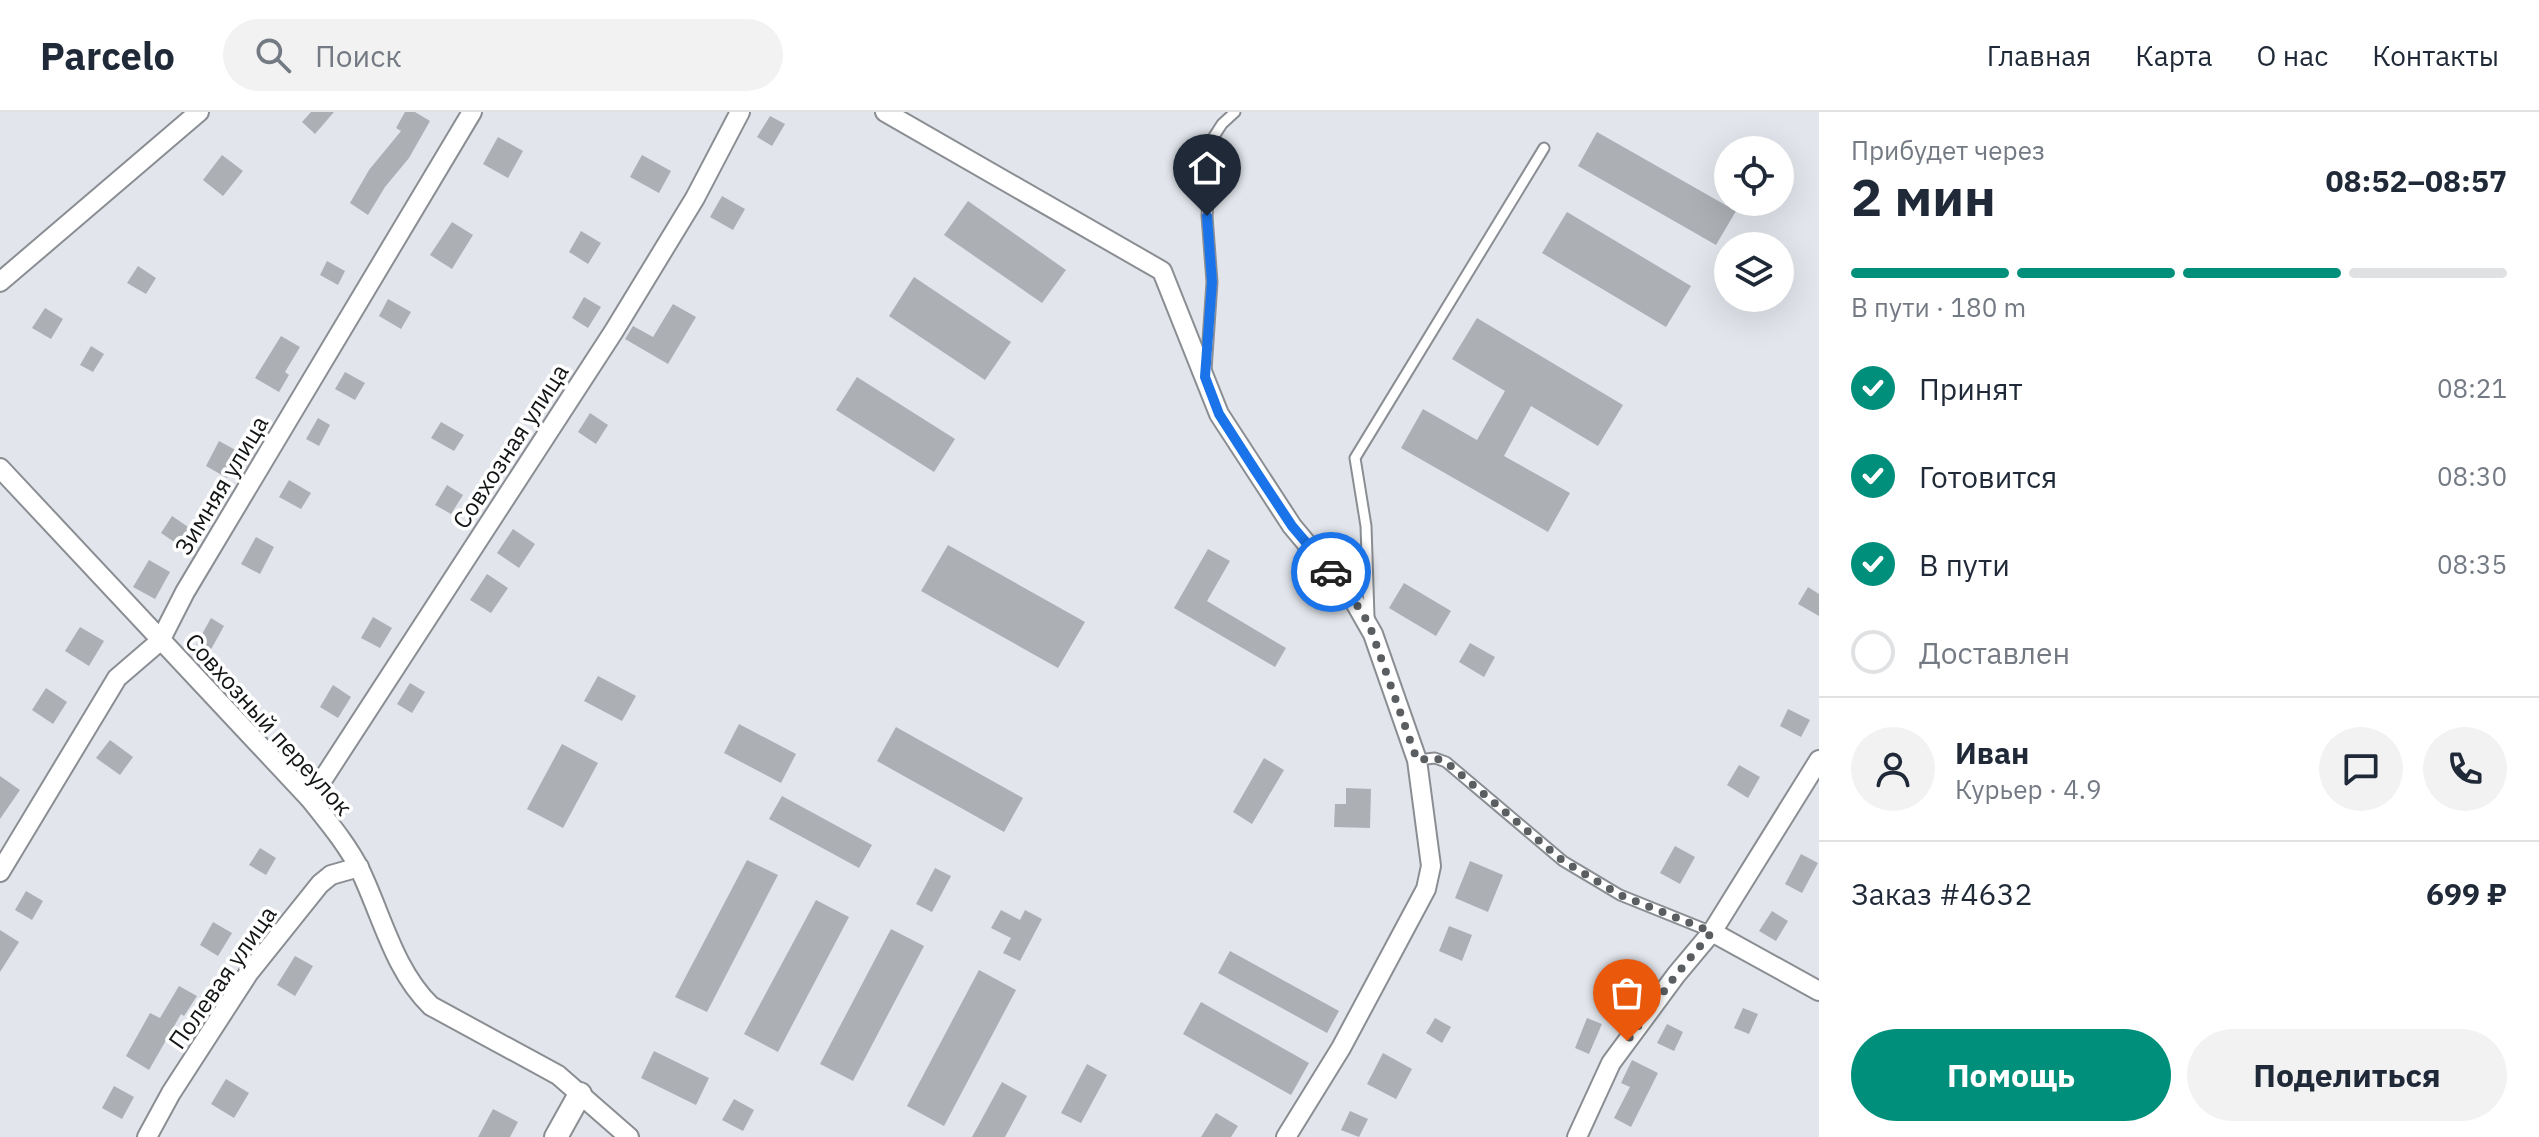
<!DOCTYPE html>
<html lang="ru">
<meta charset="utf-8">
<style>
:root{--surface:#fff;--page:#f2f2f3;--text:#1f2937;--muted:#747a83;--line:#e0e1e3;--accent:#008f7a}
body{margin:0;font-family:"IBM Plex Sans",sans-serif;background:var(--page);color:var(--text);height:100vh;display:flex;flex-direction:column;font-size:30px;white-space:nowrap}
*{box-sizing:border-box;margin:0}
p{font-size:26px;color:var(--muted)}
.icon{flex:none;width:44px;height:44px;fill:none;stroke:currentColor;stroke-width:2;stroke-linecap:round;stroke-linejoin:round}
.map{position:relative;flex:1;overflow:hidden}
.drawer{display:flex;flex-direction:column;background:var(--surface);width:720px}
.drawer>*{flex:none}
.fabs{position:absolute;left:1714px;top:24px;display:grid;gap:16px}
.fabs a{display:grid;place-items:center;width:80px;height:80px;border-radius:50%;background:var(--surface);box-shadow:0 8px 32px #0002;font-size:40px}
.pin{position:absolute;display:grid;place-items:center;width:68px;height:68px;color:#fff;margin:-82px -34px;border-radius:50% 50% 50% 0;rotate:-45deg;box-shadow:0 0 8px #0007}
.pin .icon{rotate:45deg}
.courier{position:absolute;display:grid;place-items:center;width:80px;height:80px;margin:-40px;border:6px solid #1a73e8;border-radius:50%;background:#fff;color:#222;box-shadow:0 2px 10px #0007}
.headline em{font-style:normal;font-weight:800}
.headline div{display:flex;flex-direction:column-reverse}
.headline{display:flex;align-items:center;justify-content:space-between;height:136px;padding:0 32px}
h1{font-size:52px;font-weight:800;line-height:60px}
.bar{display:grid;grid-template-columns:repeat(4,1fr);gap:12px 8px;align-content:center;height:96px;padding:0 32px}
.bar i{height:10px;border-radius:6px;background:var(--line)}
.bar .on{background:var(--accent)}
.bar p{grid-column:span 4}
.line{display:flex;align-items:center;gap:20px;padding:0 32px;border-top:2px solid var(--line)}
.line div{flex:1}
.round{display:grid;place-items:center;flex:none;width:84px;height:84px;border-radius:42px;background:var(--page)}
ol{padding:0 32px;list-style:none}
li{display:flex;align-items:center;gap:24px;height:88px}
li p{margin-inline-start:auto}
li .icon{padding:8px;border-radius:50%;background:var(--accent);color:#fff;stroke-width:4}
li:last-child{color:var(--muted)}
li i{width:44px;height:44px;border:4px solid var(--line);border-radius:50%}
.button{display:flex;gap:16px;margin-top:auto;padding:16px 32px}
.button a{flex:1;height:92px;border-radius:48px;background:var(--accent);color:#fff;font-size:32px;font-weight:800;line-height:92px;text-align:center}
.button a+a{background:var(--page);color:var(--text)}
header{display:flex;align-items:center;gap:48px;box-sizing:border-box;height:112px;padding:0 40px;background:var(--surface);border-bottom:2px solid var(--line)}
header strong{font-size:38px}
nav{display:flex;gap:44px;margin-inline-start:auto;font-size:28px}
.search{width:560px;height:72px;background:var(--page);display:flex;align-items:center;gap:20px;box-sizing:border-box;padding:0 28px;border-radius:44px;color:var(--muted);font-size:30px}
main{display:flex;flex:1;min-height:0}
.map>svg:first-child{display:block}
</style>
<header>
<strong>Parcelo</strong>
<div class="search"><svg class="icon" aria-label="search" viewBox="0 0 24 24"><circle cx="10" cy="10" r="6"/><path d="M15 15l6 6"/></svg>Поиск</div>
<nav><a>Главная</a><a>Карта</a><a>О нас</a><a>Контакты</a></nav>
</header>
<main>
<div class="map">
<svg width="1819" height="1025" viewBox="0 0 1819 1025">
<rect width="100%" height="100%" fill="#e2e6ec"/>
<!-- building -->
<g fill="#acb0b5">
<path d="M311,0H334L315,22L302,10Z"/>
<path d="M405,0H415L430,9L409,46L385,75L368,103L350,91L369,58L401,19L396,16Z"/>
<path d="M770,4L785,12L772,34L757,25Z"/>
<path d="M1597,20L1736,99L1716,133L1578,54Z"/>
<path d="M498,25L523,39L508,66L483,52Z"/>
<path d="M222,43L243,59L223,84L203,68Z"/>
<path d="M642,43L671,59L659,81L630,65Z"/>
<path d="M722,84L745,97L733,118L710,105Z"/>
<path d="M968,89L1066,158L1042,191L944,123Z"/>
<path d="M1567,100L1691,174L1666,215L1542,141Z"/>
<path d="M452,110L473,123L452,157L430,143Z"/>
<path d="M581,119L601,131L588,152L569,140Z"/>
<path d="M327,149L345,159L338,173L320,163Z"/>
<path d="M138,154L156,166L146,182L127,171Z"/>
<path d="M914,165L1011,230L985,268L889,204Z"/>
<path d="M584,185L601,195L588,216L572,206Z"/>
<path d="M388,187L411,200L401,217L379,204Z"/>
<path d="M673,192L696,205L668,252L625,227L633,214L653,225Z"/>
<path d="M45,196L63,207L51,227L32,216Z"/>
<path d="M1477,206L1623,293L1598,334L1531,294L1504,344L1570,381L1548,420L1401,336L1423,297L1477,328L1505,279L1452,247Z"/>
<path d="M281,224L300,235L285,260L289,263L279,280L255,266Z"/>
<path d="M91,234L104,242L93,260L80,253Z"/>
<path d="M345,260L365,271L355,288L335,277Z"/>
<path d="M857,265L955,327L934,360L836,298Z"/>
<path d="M590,301L608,313L596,332L578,320Z"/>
<path d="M318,306L330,313L319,334L306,327Z"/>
<path d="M441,310L464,323L454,339L431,326Z"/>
<path d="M219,329L241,341L227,366L206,354Z"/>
<path d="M289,368L311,381L301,397L279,385Z"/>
<path d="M447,373L463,383L451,402L435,393Z"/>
<path d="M172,404L197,421L186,438L161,421Z"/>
<path d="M513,417L535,432L519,456L497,441Z"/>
<path d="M256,425L274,435L260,462L241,452Z"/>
<path d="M948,433L1085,510L1058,556L921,479Z"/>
<path d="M1208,437L1230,449L1207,489L1286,536L1275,555L1174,496Z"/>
<path d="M149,448L170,460L155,487L133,475Z"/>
<path d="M487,462L508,476L491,501L470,488Z"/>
<path d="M1404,471L1451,499L1436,524L1389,496Z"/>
<path d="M1808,475L1819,482V504L1798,492Z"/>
<path d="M373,505L392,516L380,536L361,526Z"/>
<path d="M211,506L224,514L209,541L196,533Z"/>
<path d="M80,515L104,529L89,554L65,539Z"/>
<path d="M1470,531L1495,545L1484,565L1459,550Z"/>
<path d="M598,564L636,584L622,609L584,589Z"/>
<path d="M410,571L425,580L412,601L397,592Z"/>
<path d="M333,573L351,585L338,606L320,595Z"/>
<path d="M46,576L67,590L53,612L32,598Z"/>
<path d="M1788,597L1810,608L1801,625L1780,614Z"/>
<path d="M739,612L796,642L781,671L724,641Z"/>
<path d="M896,615L1023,686L1004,720L877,649Z"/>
<path d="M110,628L133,645L120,663L96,646Z"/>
<path d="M562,632L598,651L563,716L527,697Z"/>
<path d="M1264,646L1284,658L1252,712L1233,700Z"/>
<path d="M1739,653L1760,665L1748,686L1727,673Z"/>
<path d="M0,664L20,678L0,707Z"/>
<path d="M1346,676L1371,677L1370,716L1334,715L1335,692H1346Z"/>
<path d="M782,684L872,733L859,756L769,707Z"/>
<path d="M1675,734L1695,745L1680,772L1660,761Z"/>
<path d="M260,736L276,746L266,763L249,753Z"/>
<path d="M1801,742L1818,751L1802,781L1785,772Z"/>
<path d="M747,748L778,763L707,900L675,885Z"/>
<path d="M1470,749L1503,763L1488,800L1455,786Z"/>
<path d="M935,756L951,764L932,800L916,792Z"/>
<path d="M26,779L43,789L32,808L15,798Z"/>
<path d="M816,788L849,805L778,940L744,922Z"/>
<path d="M1001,798L1020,808L1025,798L1042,807L1020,849L1003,841L1011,826L991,816Z"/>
<path d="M1772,799L1788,809L1776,829L1759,819Z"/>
<path d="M213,810L232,821L218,844L200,833Z"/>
<path d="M1449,814L1472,823L1462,849L1439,839Z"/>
<path d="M891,817L924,834L853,969L820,952Z"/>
<path d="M0,818L19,830L0,860Z"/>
<path d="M1230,839L1339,899L1327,921L1218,861Z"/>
<path d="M295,844L313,854L295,884L277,873Z"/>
<path d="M979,858L1016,878L944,1014L907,994Z"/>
<path d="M179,874L197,884L184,904L181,902L149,958L126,944L150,901L160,906Z"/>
<path d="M1201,890L1309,951L1291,983L1183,922Z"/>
<path d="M1743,896L1758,902L1749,922L1734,916Z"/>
<path d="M1435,906L1451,915L1442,931L1426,921Z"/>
<path d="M1587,906L1602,912L1589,942L1575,936Z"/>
<path d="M1667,912L1683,920L1674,939L1657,931Z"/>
<path d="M654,939L709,966L696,993L641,966Z"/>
<path d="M1383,941L1412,957L1396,987L1367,972Z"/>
<path d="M1632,948L1658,961L1631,1015L1614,1006L1630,975L1621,971Z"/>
<path d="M1087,952L1107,963L1081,1011L1061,1001Z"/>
<path d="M226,967L249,981L234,1006L211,992Z"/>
<path d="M1002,970L1027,984L1005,1025H972Z"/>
<path d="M114,974L134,985L122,1007L102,996Z"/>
<path d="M734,987L754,998L743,1019L722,1008Z"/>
<path d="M493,997L518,1010L510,1025H478Z"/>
<path d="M1350,999L1368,1007L1359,1025L1341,1018Z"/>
<path d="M1216,1001L1238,1014L1231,1025H1201Z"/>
</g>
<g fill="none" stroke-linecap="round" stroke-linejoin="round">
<!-- service casing -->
<g stroke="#8a8e93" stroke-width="13">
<g id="service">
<path d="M1206,258L1212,170L1207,104L1211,29L1222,12L1235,0"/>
<path d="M1369,505L1366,414L1355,346L1544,36"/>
<path d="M1417,648L1435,646L1446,650L1563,749L1620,783L1712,820"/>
</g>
</g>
<!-- minor casing -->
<g stroke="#8a8e93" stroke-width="22">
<g id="minor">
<path d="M885,0L1162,159L1219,302L1292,414L1353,487L1373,522L1417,648L1431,754L1426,777L1341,936L1286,1025"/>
<path d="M0,170L199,0"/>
<path d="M0,356L310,687C328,710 347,732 360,758C382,804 394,858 431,894L558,963L629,1025"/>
<path d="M310,687L614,219L695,86L740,0"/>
<path d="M0,760L117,566L160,529L185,480L472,0"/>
<path d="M1712,820L1819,879"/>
<path d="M147,1025L171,981L248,862L320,772L331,763L359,755"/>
<path d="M1577,1025L1611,951L1676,863L1712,820L1819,648"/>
</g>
</g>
<!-- tertiary casing -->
<g stroke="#8a8e93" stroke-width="26">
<path id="tertiary" d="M556,1025L580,982"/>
</g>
<!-- service -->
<use href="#service" stroke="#fff" stroke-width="9"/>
<!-- minor -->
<use href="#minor" stroke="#fff" stroke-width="18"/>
<!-- tertiary -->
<use href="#tertiary" stroke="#fff" stroke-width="22"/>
</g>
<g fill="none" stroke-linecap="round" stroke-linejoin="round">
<!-- done -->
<path stroke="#5b5e61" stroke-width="8" stroke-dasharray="0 14.4" d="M1331,460L1353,487L1369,512L1417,648L1435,646L1446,650L1563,749L1620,783L1712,820L1676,863L1627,929"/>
<!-- route -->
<path stroke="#1a73e8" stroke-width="10" d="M1207,104L1212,170L1205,265L1219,302L1255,358L1292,414L1331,460"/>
</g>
<g text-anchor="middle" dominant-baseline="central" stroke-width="7" stroke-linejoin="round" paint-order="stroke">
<!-- street labels -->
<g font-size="24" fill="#131516" stroke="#fff">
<text transform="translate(510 334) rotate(-57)">Совхозная улица</text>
<text transform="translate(221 373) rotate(-59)">Зимняя улица</text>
<text transform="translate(269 612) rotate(48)">Совхозный переулок</text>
<text transform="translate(222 865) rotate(-55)">Полевая улица</text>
</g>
</g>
</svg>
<div class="fabs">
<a><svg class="icon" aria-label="locate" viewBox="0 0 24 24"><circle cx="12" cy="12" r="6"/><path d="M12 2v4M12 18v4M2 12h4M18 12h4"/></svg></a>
<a><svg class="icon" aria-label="layers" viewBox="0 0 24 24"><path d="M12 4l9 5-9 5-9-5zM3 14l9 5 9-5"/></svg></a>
</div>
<div class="pin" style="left:1627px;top:929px;background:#ea580c"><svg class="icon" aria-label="bag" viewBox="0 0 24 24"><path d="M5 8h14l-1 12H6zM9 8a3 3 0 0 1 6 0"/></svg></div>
<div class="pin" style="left:1207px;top:104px;background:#1f2937"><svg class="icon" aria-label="home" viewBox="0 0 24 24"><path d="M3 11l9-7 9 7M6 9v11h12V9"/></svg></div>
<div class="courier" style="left:1331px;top:460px"><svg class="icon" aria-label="car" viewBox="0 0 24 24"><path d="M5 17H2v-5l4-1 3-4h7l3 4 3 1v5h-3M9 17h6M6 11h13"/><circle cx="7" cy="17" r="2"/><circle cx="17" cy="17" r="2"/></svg></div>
</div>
<section class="drawer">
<div class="headline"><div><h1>2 мин</h1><p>Прибудет через</p></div><em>08:52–08:57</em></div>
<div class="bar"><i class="on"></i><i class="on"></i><i class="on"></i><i></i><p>В пути · 180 m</p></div>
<ol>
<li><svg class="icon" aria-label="check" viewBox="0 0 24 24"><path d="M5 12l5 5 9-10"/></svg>Принят<p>08:21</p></li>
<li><svg class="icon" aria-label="check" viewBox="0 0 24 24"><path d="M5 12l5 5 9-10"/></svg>Готовится<p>08:30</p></li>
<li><svg class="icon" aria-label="check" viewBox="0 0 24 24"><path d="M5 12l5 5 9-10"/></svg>В пути<p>08:35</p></li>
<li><i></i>Доставлен</li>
</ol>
<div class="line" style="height:144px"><a class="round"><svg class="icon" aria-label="person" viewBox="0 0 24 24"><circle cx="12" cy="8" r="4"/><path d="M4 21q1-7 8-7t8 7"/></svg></a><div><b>Иван</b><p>Курьер · 4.9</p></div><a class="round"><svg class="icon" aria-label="chat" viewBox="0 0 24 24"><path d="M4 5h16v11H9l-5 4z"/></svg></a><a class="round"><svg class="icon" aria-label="phone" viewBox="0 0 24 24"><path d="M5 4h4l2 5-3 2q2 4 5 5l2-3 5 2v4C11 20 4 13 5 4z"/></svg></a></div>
<div class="line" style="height:104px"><div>Заказ #4632</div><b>699 ₽</b></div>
<div class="button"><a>Помощь</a><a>Поделиться</a></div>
</section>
</main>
